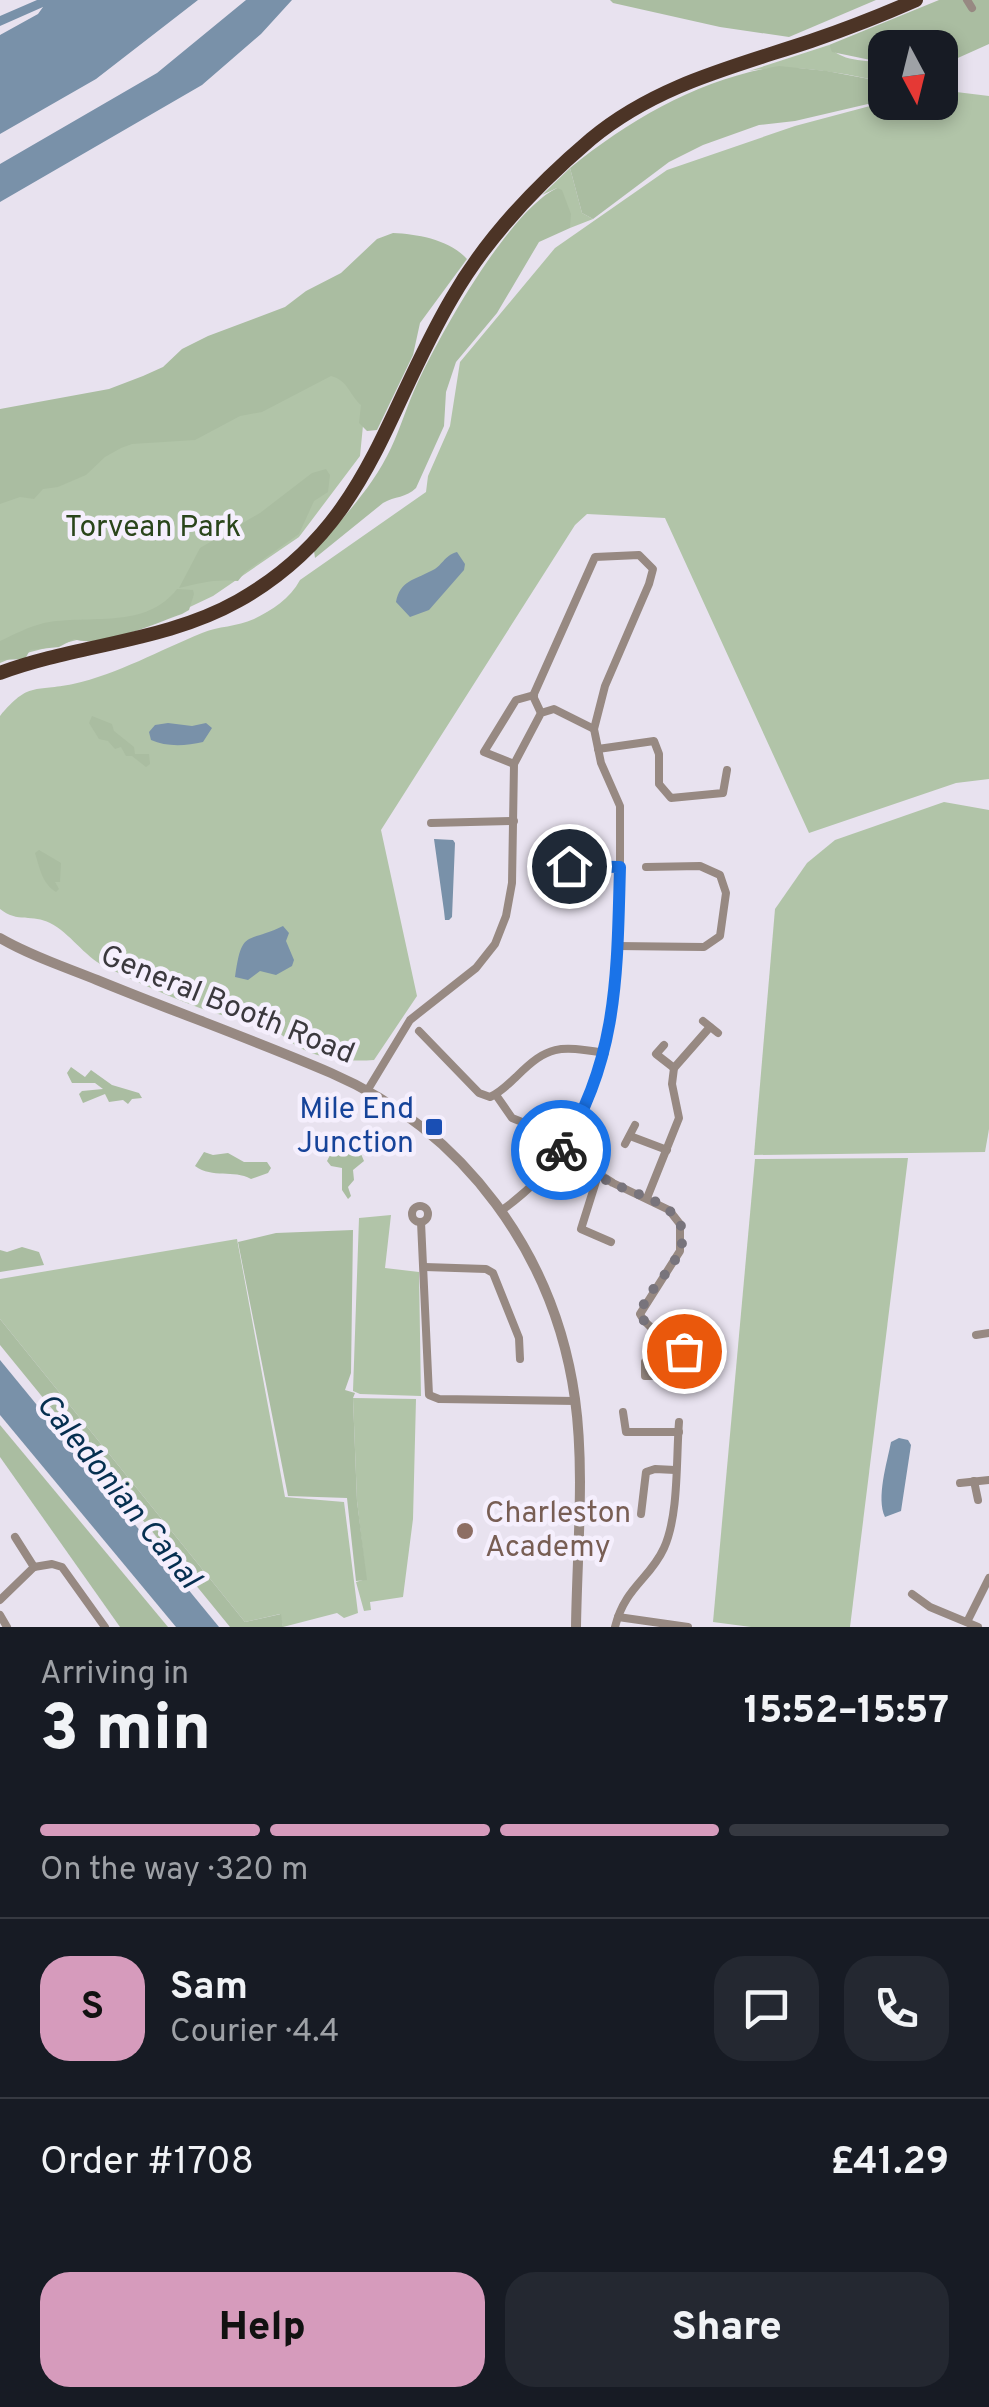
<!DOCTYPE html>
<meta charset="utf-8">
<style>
:root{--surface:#171b24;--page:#242831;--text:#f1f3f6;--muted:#9ea1a6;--line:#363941;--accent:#d69bbc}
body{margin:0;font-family:Overpass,sans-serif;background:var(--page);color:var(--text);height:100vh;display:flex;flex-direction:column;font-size:38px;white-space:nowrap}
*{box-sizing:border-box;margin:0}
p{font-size:32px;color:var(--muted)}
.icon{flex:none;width:55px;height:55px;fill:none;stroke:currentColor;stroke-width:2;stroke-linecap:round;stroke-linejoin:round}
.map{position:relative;height:1627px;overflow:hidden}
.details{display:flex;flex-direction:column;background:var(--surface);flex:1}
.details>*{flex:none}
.needle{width:65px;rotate:173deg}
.tools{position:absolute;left:868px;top:30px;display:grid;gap:20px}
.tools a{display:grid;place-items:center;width:90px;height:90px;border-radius:20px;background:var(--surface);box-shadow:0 5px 15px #0003;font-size:50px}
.pin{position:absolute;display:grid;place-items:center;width:85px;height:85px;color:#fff;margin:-42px;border:5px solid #fff;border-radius:50%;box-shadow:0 2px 10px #0007}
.courier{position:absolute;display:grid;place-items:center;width:100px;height:100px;margin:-50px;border:8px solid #1a73e8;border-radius:50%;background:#fff;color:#222;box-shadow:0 2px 12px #0007}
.headline em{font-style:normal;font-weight:800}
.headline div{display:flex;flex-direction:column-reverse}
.headline{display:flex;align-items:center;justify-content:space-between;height:170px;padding:0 40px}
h1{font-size:65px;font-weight:800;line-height:75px}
.bar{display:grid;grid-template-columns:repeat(4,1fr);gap:15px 10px;align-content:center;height:120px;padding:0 40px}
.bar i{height:12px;border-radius:8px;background:var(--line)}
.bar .selected{background:var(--accent)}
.bar p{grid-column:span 4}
.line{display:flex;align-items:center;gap:25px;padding:0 40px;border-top:2px solid var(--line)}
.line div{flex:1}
.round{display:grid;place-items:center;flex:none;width:105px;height:105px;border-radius:30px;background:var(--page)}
.button{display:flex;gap:20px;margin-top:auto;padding:20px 40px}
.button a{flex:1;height:115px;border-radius:30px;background:var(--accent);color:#111;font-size:40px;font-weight:800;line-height:115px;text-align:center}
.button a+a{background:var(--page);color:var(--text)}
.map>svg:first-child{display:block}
</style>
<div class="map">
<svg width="989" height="1627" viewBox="0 0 989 1627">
<rect width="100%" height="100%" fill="#e8e2ef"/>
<!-- green -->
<g fill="#b1c4a8">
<path d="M829,45C838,62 867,60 885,63V82C839,73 796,63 749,71Z"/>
<path d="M940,90L989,96V779L956,783L809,833L665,518L587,514L575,525L381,830L417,996L374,1060C344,1062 312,1059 287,1039C276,1031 269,1023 255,1020C247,1018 240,1020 232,1018C188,1006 145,986 104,966C84,956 70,933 50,923C33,914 17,923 0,909V716C29,681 35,692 73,684C118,674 160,650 202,633C218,626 237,627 254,619C272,610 290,599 300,580L426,492L428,476L450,426L460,362L555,248L667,170L795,126L885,102H940Z"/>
<path d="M570,168L582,213L593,219L570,228V214L557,188L542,195Z"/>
<path d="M335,372L366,395L360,456L299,537L213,596L173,615L19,655L0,663V500L124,442Z"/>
<path d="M944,802L989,810V1129L985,1152L754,1155L775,909L807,863L835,840Z"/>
<path d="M908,1158L850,1627H751L713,1622L755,1159Z"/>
<path d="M391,1215L385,1268L419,1272L421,1396L360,1394L353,1391L359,1218Z"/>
<path d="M237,1239L285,1497L344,1502L358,1613L344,1618L337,1613L283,1627L280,1614L245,1622L0,1319V1279Z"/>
<path d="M353,1398L416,1399L413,1519L403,1597L370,1602L371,1610L364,1611L356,1582L366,1579L357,1501Z"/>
</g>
<!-- forest -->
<g fill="#aabda1">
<path d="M610,0H876L789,37L720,27L613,3Z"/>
<path d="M939,0H989V44L940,66V48H885V63L832,52L829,45Z"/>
<path d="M779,66L827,71L885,82V100L795,121L759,125L703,145L669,162L593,219L582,213L570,168C632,118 700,79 779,66Z"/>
<path d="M557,188L562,190L571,214L570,228L539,242L497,313L456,362L446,392L444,426L416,488C406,498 395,496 383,503L315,558L314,551C342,519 373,487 391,448C401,427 407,405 417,384C440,334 509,211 557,188Z"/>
<path d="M393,233C418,234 450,240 467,259L420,323L413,355L377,430L367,431L359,423L361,405C350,396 348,380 331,376L262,412L240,416L195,440L132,444L121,448L105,457L86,475L58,487L43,489L34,499L20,497L0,504V409L109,389L143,376L163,367L182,349L208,336L285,307L306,291L341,273L377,239Z"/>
<path d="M326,469L330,475L328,492L314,501L299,534L245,572L238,581C212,579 202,583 179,588L200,548L260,513L312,473Z"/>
<path d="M177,589L193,590L194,594L189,610L182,614C156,623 99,649 74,639L59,647L30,650L25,659L0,660V641C15,634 28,627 44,623C89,614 146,630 177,589Z"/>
<path d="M92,716L112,724L114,731L134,747L135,754H149L150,764L146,767L132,756H126L121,747L115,749L108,741L99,739L89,723Z"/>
<path d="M39,850L61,863L60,882H55L59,889L56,892C42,883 40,869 35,853Z"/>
<path d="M71,1067L85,1077L91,1070L112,1085L139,1093L142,1098L132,1099L128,1104L123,1100L109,1102L105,1094L83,1103L79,1094L82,1091L103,1089L95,1083H72L67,1073Z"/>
<path d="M204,1152L213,1155L228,1153L244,1162H267L271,1168L268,1173L251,1179C233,1169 213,1179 195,1166Z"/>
<path d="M340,1153L361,1154L364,1161L353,1170L354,1180L348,1187L351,1196L348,1199L342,1190V1168L331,1166L327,1161L330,1155Z"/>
<path d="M353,1230L351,1373L345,1390L355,1393L353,1398L357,1501L367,1580L356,1581L347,1498L288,1496L238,1242L276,1233Z"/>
<path d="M22,1247L39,1252L44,1265L0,1272V1250L7,1252Z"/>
<path d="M0,1319L245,1622L281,1614L283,1627H230L0,1345Z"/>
<path d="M0,1425L168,1627H120L0,1457Z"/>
</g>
<!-- water -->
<g fill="#7991a9">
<path d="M37,0H198L96,79L0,134V35L38,14L43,7L0,26V16Z"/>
<path d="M246,0H292L261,34L202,85L0,202V164L157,73Z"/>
<path d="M457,552L465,564L464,570L429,610L410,617L396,602C400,581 414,580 431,571C443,566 443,556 457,552Z"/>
<path d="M168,723L192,726L206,723L212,728L203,742C186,746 166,747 151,740L149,732L155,725Z"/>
<path d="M434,839L453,840L455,843L452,917L449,920H445L444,911Z"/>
<path d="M283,926L289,933L286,941L294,960L292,966L276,975L260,971L248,980L235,977C242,928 246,944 283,926Z"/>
<path d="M0,1360L219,1627H176L0,1415Z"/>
<path d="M899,1438L908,1440L911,1445L901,1511L885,1517C876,1498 887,1463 891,1442Z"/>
</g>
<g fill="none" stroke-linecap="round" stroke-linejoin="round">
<!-- minor -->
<g stroke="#978982" stroke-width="8">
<path d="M967,0L972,8"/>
<path d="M541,713L533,696L595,557L639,555L653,569L649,584L605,686L594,729"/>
<path d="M598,749L654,741L659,754V784L671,798L723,793L727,770"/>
<path d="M514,764L484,752L516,700L534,695"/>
<path d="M431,823L514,821"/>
<path d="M617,946L704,947L720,936L726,893L720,875L700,866L646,867"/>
<path d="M703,1021L718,1033"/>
<path d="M419,1031L479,1093L490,1097C501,1092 507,1085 516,1077C549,1044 559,1046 605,1053"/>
<path d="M664,1045L656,1054L674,1068"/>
<path d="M367,1091L410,1020L476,968L495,944L506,916L512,883L514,764L541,713L554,709L594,729L601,763L620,806V867"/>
<path d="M496,1095L512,1118L537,1128"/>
<path d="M630,1136L667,1150"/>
<path d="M625,1144L635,1125"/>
<path d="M561,1150L613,1183L669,1210L680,1224V1251L640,1314C651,1336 685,1341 690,1365L680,1376H645V1362"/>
<path d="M598,1175L581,1229L611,1242"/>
<path d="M647,1198L679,1118L672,1084L674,1068L710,1027"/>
<circle cx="420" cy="1214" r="8"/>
<path d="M502,1210C618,1129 615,993 620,867L569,866"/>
<path d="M421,1222L429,1395L439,1399L576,1401"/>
<path d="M425,1267L486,1269L493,1273L519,1338L520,1359"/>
<path d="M976,1335L989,1333"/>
<path d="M623,1412L626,1432H679"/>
<path d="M974,1481L978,1500"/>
<path d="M960,1483L989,1480"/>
<path d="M641,1514L646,1472L655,1469L675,1470"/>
<path d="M15,1537L34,1567"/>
<path d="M34,1567L52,1564L62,1567L105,1627"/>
<path d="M912,1594L930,1607L978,1627"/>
<path d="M0,1600L34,1567"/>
<path d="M0,1615L7,1627"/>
<path d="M618,1617L688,1627"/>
<path d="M967,1622L989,1578"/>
<path d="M615,1627C625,1587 650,1579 664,1548C679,1515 676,1459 679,1422"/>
</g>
<!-- tertiary -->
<path stroke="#978982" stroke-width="10" d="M0,938C31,956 65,967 97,980C175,1012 254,1040 331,1073C465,1131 555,1255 575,1399C585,1471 577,1553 576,1627"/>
<!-- trunk -->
<path stroke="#4c3426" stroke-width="14" d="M0,673C78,644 165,642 238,601C368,528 383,415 452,298C487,237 538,184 591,139C656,85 733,67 811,41C846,29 882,15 916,0"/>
</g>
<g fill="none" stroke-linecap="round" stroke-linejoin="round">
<!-- done -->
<path stroke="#78747c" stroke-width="10" stroke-dasharray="0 18" d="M561,1150C575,1162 595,1175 614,1184C639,1196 693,1207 681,1247C673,1272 647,1289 640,1314L646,1324L684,1351"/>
<!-- route -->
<path stroke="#1a73e8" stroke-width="12" d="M561,1150C619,1059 617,970 620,867L569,866"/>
</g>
<!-- markers -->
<rect fill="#1a4fb4" stroke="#f5effd" stroke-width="4" x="424" y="1117" width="20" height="20" rx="5"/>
<circle fill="#8d6e63" stroke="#f5effd" stroke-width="4" cx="465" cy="1531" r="10"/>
<g text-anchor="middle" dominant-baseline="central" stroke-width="9" stroke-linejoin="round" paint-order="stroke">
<!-- park labels -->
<g font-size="30" fill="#2a451b" stroke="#f5effd">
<text x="153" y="528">Torvean Park</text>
</g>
<!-- street labels -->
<g font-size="30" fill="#3b393e" stroke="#f5effd">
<text transform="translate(227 1006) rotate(22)">General Booth Road</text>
</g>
<!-- transit labels -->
<g font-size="30" fill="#164399" stroke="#f5effd" text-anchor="end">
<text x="414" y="1110">Mile End<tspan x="414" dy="34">Junction</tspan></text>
</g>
<!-- education labels -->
<g font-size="30" fill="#785e54" stroke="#f5effd" text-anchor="start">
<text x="485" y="1514">Charleston<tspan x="485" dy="34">Academy</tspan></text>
</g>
<!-- water labels -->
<g font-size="32" font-style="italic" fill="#052f50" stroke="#f5effd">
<text transform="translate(117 1492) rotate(51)">Caledonian Canal</text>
</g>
</g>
</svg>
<div class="tools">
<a><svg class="needle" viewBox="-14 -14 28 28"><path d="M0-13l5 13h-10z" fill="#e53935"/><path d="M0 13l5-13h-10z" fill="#9ea1a6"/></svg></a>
</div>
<div class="pin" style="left:684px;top:1351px;background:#ea580c"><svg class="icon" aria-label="bag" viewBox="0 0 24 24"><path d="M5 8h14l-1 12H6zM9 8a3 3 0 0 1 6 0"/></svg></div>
<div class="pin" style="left:569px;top:866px;background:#1f2937"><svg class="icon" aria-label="home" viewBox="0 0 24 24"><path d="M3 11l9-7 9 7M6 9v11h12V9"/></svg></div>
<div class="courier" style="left:561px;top:1150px"><svg class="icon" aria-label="bike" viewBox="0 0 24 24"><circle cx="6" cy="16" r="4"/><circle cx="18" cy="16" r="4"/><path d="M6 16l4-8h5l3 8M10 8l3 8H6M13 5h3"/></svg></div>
</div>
<section class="details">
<div class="headline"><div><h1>3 min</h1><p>Arriving in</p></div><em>15:52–15:57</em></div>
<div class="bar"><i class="selected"></i><i class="selected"></i><i class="selected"></i><i></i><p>On the way · 320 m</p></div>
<div class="line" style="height:180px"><b class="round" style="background:var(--accent);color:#111">S</b><div><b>Sam</b><p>Courier · 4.4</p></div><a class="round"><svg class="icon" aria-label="chat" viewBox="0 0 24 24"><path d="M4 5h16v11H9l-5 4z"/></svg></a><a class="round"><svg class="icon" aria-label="phone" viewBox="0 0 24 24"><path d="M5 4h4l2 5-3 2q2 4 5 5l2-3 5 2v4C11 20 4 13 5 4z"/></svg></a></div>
<div class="line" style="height:130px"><div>Order #1708</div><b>£41.29</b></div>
<div class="button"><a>Help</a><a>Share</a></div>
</section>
